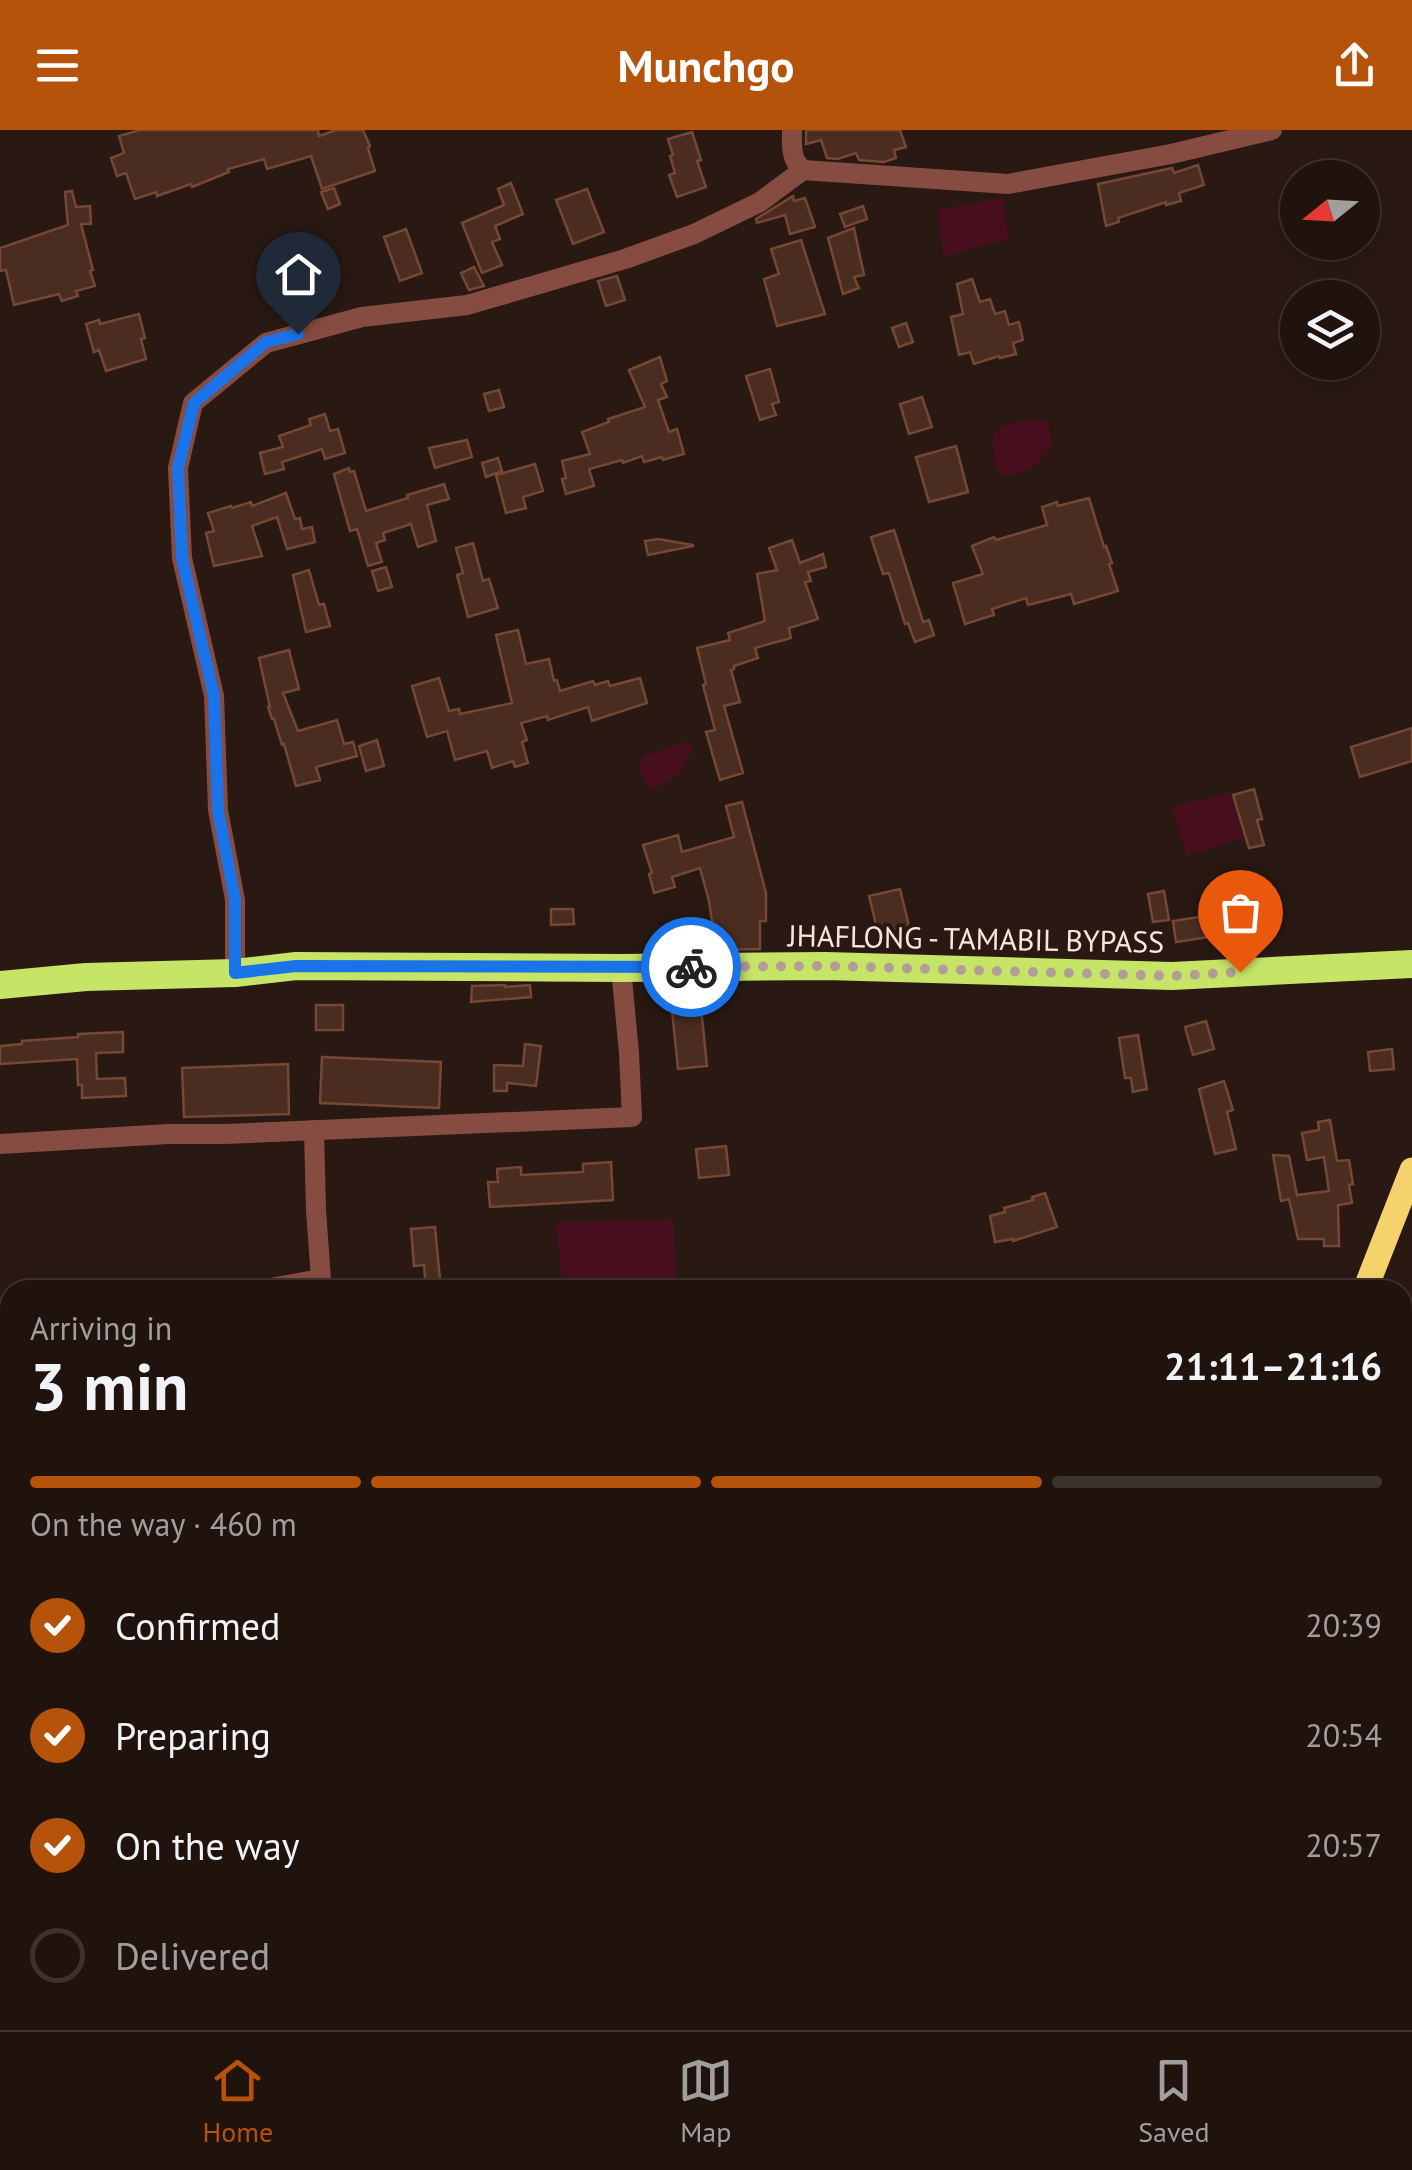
<!DOCTYPE html>
<meta charset="utf-8">
<style>
:root{--surface:#20130e;--page:#281c17;--text:#f1f3f6;--muted:#a29e9e;--line:#3d322e;--accent:#b45309}
body{margin:0;font-family:"PT Sans",sans-serif;background:var(--page);color:var(--text);height:100vh;display:flex;flex-direction:column;font-size:38px;white-space:nowrap}
*{box-sizing:border-box;margin:0}
p{font-size:32px;color:var(--muted)}
.icon{flex:none;width:55px;height:55px;fill:none;stroke:currentColor;stroke-width:2;stroke-linecap:round;stroke-linejoin:round}
.map{position:relative;flex:1;overflow:hidden}
.details{position:absolute;left:0px;top:1150px;width:1412px;height:750px;display:flex;flex-direction:column;background:var(--surface);border-radius:30px 30px 0 0;box-shadow:0 5px 15px #0003,0 0 0 2px var(--line)}
.details>*{flex:none}
.needle{width:65px;rotate:252deg}
.controls{position:absolute;left:1280px;top:30px;display:grid;gap:20px}
.controls a{display:grid;place-items:center;width:100px;height:100px;border-radius:50%;background:var(--surface);box-shadow:0 5px 15px #0003,0 0 0 2px var(--line);font-size:50px}
.pin{position:absolute;display:grid;place-items:center;width:85px;height:85px;color:#fff;margin:-102px -42px;border-radius:50% 50% 50% 0;rotate:-45deg;box-shadow:0 0 10px #0007}
.pin .icon{rotate:45deg}
.courier{position:absolute;display:grid;place-items:center;width:100px;height:100px;margin:-50px;border:8px solid #1a73e8;border-radius:50%;background:#fff;color:#222;box-shadow:0 2px 12px #0007}
.head em{font-style:normal;font-weight:700}
.head div{display:flex;flex-direction:column-reverse}
.head{display:flex;align-items:center;justify-content:space-between;height:170px;padding:0 30px}
h1{font-size:65px;font-weight:700;line-height:75px}
.bar{display:grid;grid-template-columns:repeat(4,1fr);gap:15px 10px;align-content:center;height:120px;padding:0 30px}
.bar i{height:12px;border-radius:8px;background:var(--line)}
.bar .on{background:var(--accent)}
.bar p{grid-column:span 4}
ol{padding:0 30px;list-style:none}
li{display:flex;align-items:center;gap:30px;height:110px}
li p{margin-inline-start:auto}
li .icon{padding:10px;border-radius:50%;background:var(--accent);color:#fff;stroke-width:4}
li:last-child{color:var(--muted)}
li i{width:55px;height:55px;border:5px solid var(--line);border-radius:50%}
header{display:flex;justify-content:space-between;align-items:center;height:130px;padding:0 30px;background:var(--accent);color:#fff;font-size:45px;font-weight:700}
.tab-bar{display:flex;justify-content:space-around;align-items:center;height:140px;border-top:2px solid var(--line);background:var(--surface);font-size:28px;color:var(--muted)}
.tab-bar a{display:grid;justify-items:center;gap:5px}
.tab-bar .on{color:var(--accent)}
.map>svg:first-child{display:block}
</style>
<header><svg class="icon" aria-label="menu" viewBox="0 0 24 24"><path d="M4 6h16M4 12h16M4 18h16"/></svg>Munchgo<svg class="icon" aria-label="share" viewBox="0 0 24 24"><path d="M12 15V3M7 8l5-5 5 5M5 13v7h14v-7"/></svg></header>
<div class="map">
<svg width="1412" height="1900" viewBox="0 0 1412 1900">
<rect width="100%" height="100%" fill="#2a1913"/>
<!-- water -->
<g fill="#470f1d">
<path d="M1003,68L1009,109L944,126L937,80Z"/>
<path d="M1029,289L1048,292L1052,315C1038,334 1030,344 1005,346L995,338L992,304L1008,294Z"/>
<path d="M685,612L692,615C690,638 670,654 649,659L638,638L644,626Z"/>
<path d="M1230,663L1244,708L1187,726L1171,677Z"/>
<path d="M673,1089L677,1160H563L556,1092Z"/>
</g>
<!-- building -->
<g fill="#4a2d20" stroke="#744834" stroke-width="2.5">
<path d="M140,0H318L319,6L336,0H363L370,16L368,18L375,41L322,59L311,26L267,39L264,29L228,39L229,42L192,57L191,54L157,66L156,62L135,69L126,43L117,46L111,28L124,23L119,6Z"/>
<path d="M806,0H900L906,17L894,20L896,28L884,32L859,30L856,23L838,29L827,28L821,10L806,14Z"/>
<path d="M692,2L701,30L697,31L706,57L677,67L669,45L675,43L670,26L673,25L668,9Z"/>
<path d="M1198,35L1204,55L1179,63L1181,71L1166,75V72L1118,88L1119,92L1106,96L1098,54L1172,38L1174,43Z"/>
<path d="M511,53L523,84L495,96L500,109L492,112L502,135L482,143L462,93L504,75L498,59Z"/>
<path d="M334,58L340,74L328,79L321,62Z"/>
<path d="M587,59L604,102L573,114L556,70Z"/>
<path d="M72,61L76,77L90,76L91,94H81L93,140L90,141L95,156L76,161L78,166L62,171L59,164L14,175L6,140L0,141V118L68,95L65,62Z"/>
<path d="M793,66L794,71L805,68L815,97L790,104L785,85L757,93L756,89Z"/>
<path d="M863,76L867,89L845,97L840,84Z"/>
<path d="M854,98L864,145L854,147L859,158L843,164L828,108Z"/>
<path d="M406,99L422,143L400,151L384,107Z"/>
<path d="M801,110L825,184L777,196L764,149L779,144L771,119Z"/>
<path d="M474,137L484,156L469,160L461,143Z"/>
<path d="M617,146L625,170L606,176L598,151Z"/>
<path d="M972,149L980,172L990,169L995,184L1005,181L1009,195L1019,192L1023,210L1013,213L1016,224L1000,228L999,226L974,234L970,222L959,225L951,187L963,184L957,154Z"/>
<path d="M139,184L145,208L141,209L146,229L106,241L99,220L94,222L86,194L99,190L100,194Z"/>
<path d="M906,193L913,212L899,217L892,198Z"/>
<path d="M660,227L667,251L661,254L667,267L658,270L669,302L677,299L684,324L663,330L662,327L644,332L642,326L623,333L622,330L589,339L594,356L566,364L562,349L566,348L562,331L590,324L582,302L609,292L608,289L645,277L629,240Z"/>
<path d="M770,239L779,272L772,274L776,285L760,290L746,246Z"/>
<path d="M499,260L504,277L489,281L484,264Z"/>
<path d="M922,267L932,297L909,304L900,274Z"/>
<path d="M325,284L330,301L338,299L345,323L325,329L322,319L282,332L284,339L265,344L260,323L283,317L279,306L311,295L309,289Z"/>
<path d="M467,310L472,327L435,338L429,318Z"/>
<path d="M956,316L968,362L929,372L916,327Z"/>
<path d="M498,328L502,341L486,347L482,333Z"/>
<path d="M535,334L543,361L523,367L526,378L506,383L496,345Z"/>
<path d="M349,338L350,342L354,341L366,381L408,368L407,365L444,354L449,369L427,375L436,411L418,417L411,394L383,403L385,410L376,413L382,432L368,436L357,399L350,401L334,344Z"/>
<path d="M286,363L295,389L300,388L302,399L312,397L315,412L287,419L277,387L252,396L262,426L214,436L206,403L214,401L208,383L231,376L232,378L251,372L252,376Z"/>
<path d="M1089,368L1104,417L1106,416L1112,433L1109,434L1118,461L1074,474L1071,464L1028,475L1026,468L992,479L994,485L965,494L953,453L983,444L972,416L994,407L996,410L1047,395L1042,377L1057,372L1058,376Z"/>
<path d="M894,400L923,492L929,490L934,505L915,512L908,493L905,494L889,443L883,444L871,407Z"/>
<path d="M658,409L693,415V416L648,425L645,411Z"/>
<path d="M792,410L800,433L823,424L826,437L808,442L811,451L805,452L818,489L789,498L791,508L755,518L758,528L734,536V539L731,540L740,572L724,576L743,643L720,650L706,602L715,600L703,555L706,554L697,518L730,510L728,503L765,491L757,444L777,440L769,418Z"/>
<path d="M473,413L483,451L489,449L498,478L468,487L457,445L463,443L456,418Z"/>
<path d="M386,437L392,457L378,461L372,441Z"/>
<path d="M309,440L319,475L324,474L330,496L306,502L293,445Z"/>
<path d="M518,500L526,534L549,529L554,551L557,550L560,561L593,551L595,555L608,551L610,556L640,548L647,573L592,591L588,577L548,590L547,586L521,593L527,610L522,612L528,633L515,637L513,631L492,638L487,621L455,630L447,601L427,607L412,556L439,548L449,581L459,579L460,584L512,573L496,505Z"/>
<path d="M289,520L299,559L283,563L298,601L337,590L344,614L353,612L357,626L316,637L320,650L296,656L284,614L282,615L274,589H272L268,577H270L259,528Z"/>
<path d="M1412,598V631L1360,647L1351,617Z"/>
<path d="M377,610L384,636L366,641L359,616Z"/>
<path d="M1254,659L1262,689L1257,690L1264,715L1249,718L1233,665Z"/>
<path d="M742,672L766,763V791H760V819L712,820L709,800L713,798L709,771L700,738L672,747L675,757L654,763L649,744L652,743L643,715L678,705L682,722L734,707L726,676Z"/>
<path d="M900,759L909,796L878,803L869,766Z"/>
<path d="M1164,761L1169,790L1153,792L1148,764Z"/>
<path d="M551,779H573L574,794L551,795Z"/>
<path d="M1206,786L1209,807L1176,812L1173,791Z"/>
<path d="M505,855V857L530,855L531,867L471,872L472,856Z"/>
<rect x="316" y="875" width="27" height="25"/>
<path d="M701,877L707,936L678,939L672,880Z"/>
<path d="M1206,891L1214,919L1193,925L1185,897Z"/>
<path d="M123,902V922L96,923L97,949L125,948L126,966L82,968V955H78L77,929L0,934V916L22,914V911L78,907V904Z"/>
<path d="M1138,905L1147,959L1133,962L1131,948H1125L1119,908Z"/>
<path d="M525,914L541,916L536,956L507,953V961H494V935L523,936Z"/>
<path d="M1392,919L1394,939L1370,941L1368,922Z"/>
<path d="M322,927L441,932L439,978L320,973Z"/>
<path d="M288,934L289,984L184,987L182,938Z"/>
<path d="M1224,951L1233,980L1227,982L1236,1019L1215,1024L1199,959Z"/>
<path d="M1330,990L1337,1031L1349,1030L1353,1054L1349,1055L1352,1073L1338,1075L1339,1116H1324V1109H1298L1289,1069L1281,1071L1273,1025L1289,1026L1297,1065L1329,1061L1324,1027L1307,1030L1302,1003L1319,1000L1318,992Z"/>
<path d="M726,1016L729,1045L699,1048L696,1019Z"/>
<path d="M611,1032L613,1070L490,1077L488,1052H498L497,1039L521,1037V1045L583,1042V1034Z"/>
<path d="M1045,1063L1057,1097L1013,1111V1109L995,1112L990,1086L1005,1082L1004,1078L1033,1070L1032,1067Z"/>
<path d="M435,1097L441,1160H426L424,1135L414,1136L411,1099Z"/>
</g>
<g fill="none" stroke-linecap="round" stroke-linejoin="round">
<!-- minor -->
<g stroke="#864c41" stroke-width="20">
<path d="M792,0C792,16 790,29 803,40L1008,54L1171,24L1272,0"/>
<path d="M235,843V770L218,680L214,566L182,428L178,338L193,273L266,213L362,187L467,175L625,129L694,104L760,72L803,40"/>
<path d="M0,1014L168,1004H224L632,987L629,923L621,838"/>
<path d="M259,1160L321,1149L316,1080L314,1000"/>
<path d="M0,1178L10,1176"/>
<path d="M1402,1223L1412,1222"/>
<path d="M1402,1451L1412,1450"/>
<path d="M0,1575H10"/>
<path d="M83,1900L136,1890"/>
</g>
<!-- primary -->
<g stroke="#f6d26c" stroke-width="25">
<path d="M1365,1160L1412,1040"/>
<path d="M1091,1900L1094,1890"/>
</g>
<!-- trunk -->
<path stroke="#c6e466" stroke-width="28" d="M0,855L86,847L235,843L296,836L621,838L826,836L1172,846L1412,834"/>
</g>
<g fill="none" stroke-linecap="round" stroke-linejoin="round">
<!-- done -->
<path stroke="#b39e97" stroke-width="10" stroke-dasharray="0 18" d="M691,837L826,836L1172,846L1240,842"/>
<!-- route -->
<path stroke="#1a73e8" stroke-width="12" d="M298,204L266,212L194,273L178,338L182,428L214,566L218,680L235,770V843L296,836L691,837"/>
</g>
<g text-anchor="middle" dominant-baseline="central" stroke-width="8" stroke-linejoin="round" paint-order="stroke">
<!-- street labels -->
<g font-size="30" fill="#fde5de" stroke="#2a1913">
<text transform="translate(976 808) rotate(1)">JHAFLONG - TAMABIL BYPASS</text>
</g>
</g>
</svg>
<div class="controls">
<a><svg class="needle" viewBox="-14 -14 28 28"><path d="M0-13l5 13h-10z" fill="#e53935"/><path d="M0 13l5-13h-10z" fill="#a29e9e"/></svg></a>
<a><svg class="icon" aria-label="layers" viewBox="0 0 24 24"><path d="M12 4l9 5-9 5-9-5zM3 14l9 5 9-5"/></svg></a>
</div>
<div class="pin" style="left:1240px;top:842px;background:#ea580c"><svg class="icon" aria-label="bag" viewBox="0 0 24 24"><path d="M5 8h14l-1 12H6zM9 8a3 3 0 0 1 6 0"/></svg></div>
<div class="pin" style="left:298px;top:204px;background:#1f2937"><svg class="icon" aria-label="home" viewBox="0 0 24 24"><path d="M3 11l9-7 9 7M6 9v11h12V9"/></svg></div>
<div class="courier" style="left:691px;top:837px"><svg class="icon" aria-label="bike" viewBox="0 0 24 24"><circle cx="6" cy="16" r="4"/><circle cx="18" cy="16" r="4"/><path d="M6 16l4-8h5l3 8M10 8l3 8H6M13 5h3"/></svg></div>
<section class="details">
<div class="head"><div><h1>3 min</h1><p>Arriving in</p></div><em>21:11–21:16</em></div>
<div class="bar"><i class="on"></i><i class="on"></i><i class="on"></i><i></i><p>On the way · 460 m</p></div>
<ol>
<li><svg class="icon" aria-label="check" viewBox="0 0 24 24"><path d="M5 12l5 5 9-10"/></svg>Confirmed<p>20:39</p></li>
<li><svg class="icon" aria-label="check" viewBox="0 0 24 24"><path d="M5 12l5 5 9-10"/></svg>Preparing<p>20:54</p></li>
<li><svg class="icon" aria-label="check" viewBox="0 0 24 24"><path d="M5 12l5 5 9-10"/></svg>On the way<p>20:57</p></li>
<li><i></i>Delivered</li>
</ol>
</section>
</div>
<nav class="tab-bar">
<a class="on"><svg class="icon" aria-label="home" viewBox="0 0 24 24"><path d="M3 11l9-7 9 7M6 9v11h12V9"/></svg>Home</a>
<a><svg class="icon" aria-label="map" viewBox="0 0 24 24"><path d="M3 6l6-2 6 2 6-2v14l-6 2-6-2-6 2zM9 4v14M15 6v14"/></svg>Map</a>
<a><svg class="icon" aria-label="saved" viewBox="0 0 24 24"><path d="M7 4h10v16l-5-4-5 4z"/></svg>Saved</a>
</nav>
